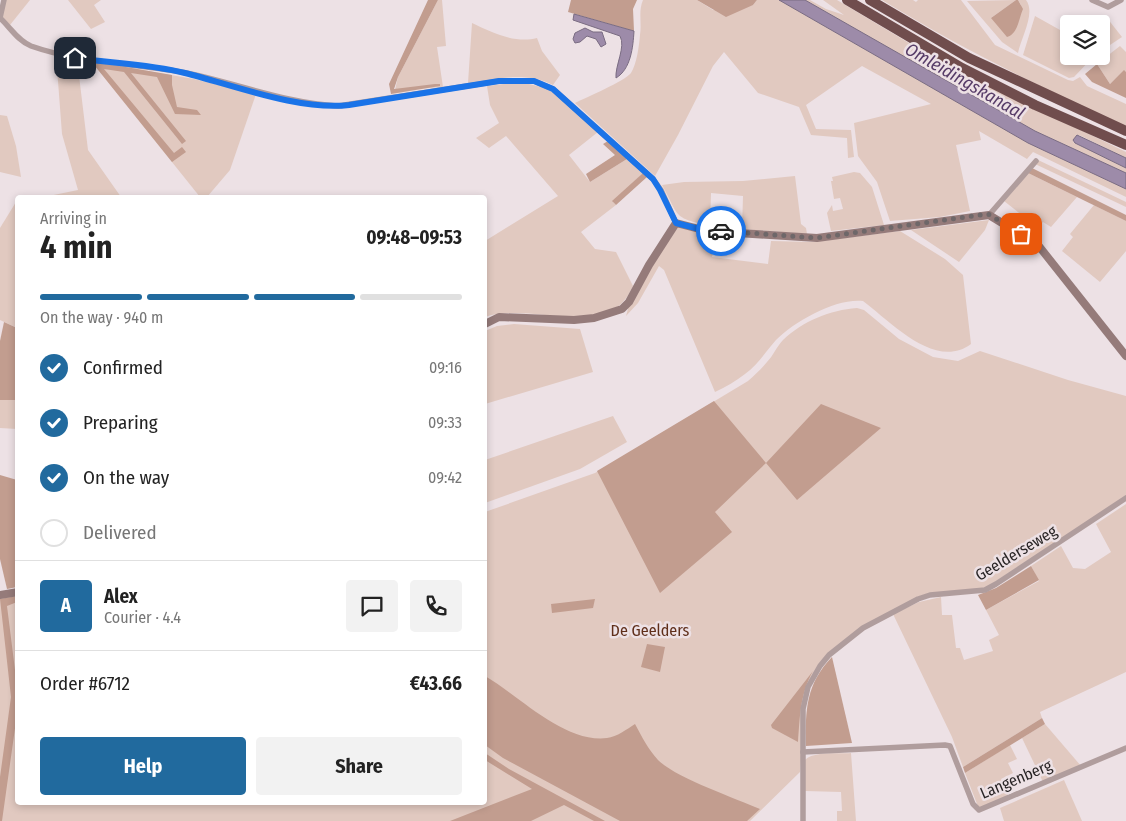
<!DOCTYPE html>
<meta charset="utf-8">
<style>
:root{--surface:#fff;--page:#f2f2f2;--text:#222;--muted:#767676;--line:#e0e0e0;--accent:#216a9e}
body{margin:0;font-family:"Fira Sans Condensed",sans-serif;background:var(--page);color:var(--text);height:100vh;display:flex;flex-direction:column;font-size:19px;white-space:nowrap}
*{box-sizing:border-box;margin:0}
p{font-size:16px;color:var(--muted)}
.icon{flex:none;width:28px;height:28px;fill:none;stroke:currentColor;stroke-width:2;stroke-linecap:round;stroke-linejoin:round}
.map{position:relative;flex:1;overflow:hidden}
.side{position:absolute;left:15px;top:195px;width:472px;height:610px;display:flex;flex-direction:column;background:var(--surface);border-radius:5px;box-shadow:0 2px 8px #0003}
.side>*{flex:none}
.controls{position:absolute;left:1060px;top:15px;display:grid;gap:10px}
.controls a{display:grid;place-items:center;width:50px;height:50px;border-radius:5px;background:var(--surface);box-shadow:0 2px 8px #0003;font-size:25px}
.pin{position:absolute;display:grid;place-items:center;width:42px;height:42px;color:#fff;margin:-21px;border-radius:10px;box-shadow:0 2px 8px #0006}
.courier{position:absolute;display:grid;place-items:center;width:50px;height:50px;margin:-25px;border:4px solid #1a73e8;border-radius:50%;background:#fff;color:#222;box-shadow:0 1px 6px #0007}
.overview em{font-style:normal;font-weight:700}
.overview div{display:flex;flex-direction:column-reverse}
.overview{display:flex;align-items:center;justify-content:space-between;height:85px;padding:0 25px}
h1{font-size:32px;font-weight:700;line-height:38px}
.bar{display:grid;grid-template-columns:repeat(4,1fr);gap:8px 5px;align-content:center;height:60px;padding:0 25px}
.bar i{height:6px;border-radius:4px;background:var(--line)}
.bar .current{background:var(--accent)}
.bar p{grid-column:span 4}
.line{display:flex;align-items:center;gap:12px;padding:0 25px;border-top:1px solid var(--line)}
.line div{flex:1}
.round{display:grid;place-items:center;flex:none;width:52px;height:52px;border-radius:5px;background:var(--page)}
ol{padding:0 25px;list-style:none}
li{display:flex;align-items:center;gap:15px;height:55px}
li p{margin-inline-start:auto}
li .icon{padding:5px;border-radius:50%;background:var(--accent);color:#fff;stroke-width:4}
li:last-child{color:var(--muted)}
li i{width:28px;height:28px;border:2px solid var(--line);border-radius:50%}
.button{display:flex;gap:10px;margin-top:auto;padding:10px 25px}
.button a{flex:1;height:58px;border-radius:5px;background:var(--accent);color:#fff;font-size:20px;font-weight:700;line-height:58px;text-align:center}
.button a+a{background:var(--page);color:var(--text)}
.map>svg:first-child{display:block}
</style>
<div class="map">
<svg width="1126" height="821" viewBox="0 0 1126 821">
<rect width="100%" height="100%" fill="#ede1e5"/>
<!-- green -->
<g fill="#e1c9c0">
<path d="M6,0H30L10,25L2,17Z"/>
<path d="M68,0H101L94,5L105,22L91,29Z"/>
<path d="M438,0H442L446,46L437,47L443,87L395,90L398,77Z"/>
<path d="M643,0H697L713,10L753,5L757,0H779L1028,143L1126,189V197L1033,152L1027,159L979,131L981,140L956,145L970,211L940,217L890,221L877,182L858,156L854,123L931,104L862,66L806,105L816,129L851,130L854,157L848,158L847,138L811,135L799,107L758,93L724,52L713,66L678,135L655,176L575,103C587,97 625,81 631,73C637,63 639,46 640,35C642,22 638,12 643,0Z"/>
<path d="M805,0H810L826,9L844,15L823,0H837L939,61L1126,152V158L1079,135L1073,142L1126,168V173L1035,131Z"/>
<path d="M882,0H913L916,2L918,0H961L995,45L1068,80L1073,81L1080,77L1087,86L1126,104V127C1043,88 960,48 882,0Z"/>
<path d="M1016,0L991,18L1021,5L1018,0H1026C1036,13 1021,38 1018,53L1002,42L967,1Z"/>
<path d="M1035,16L1069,35V56H1094L1074,77L1069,78L1023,55Z"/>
<path d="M1107,18L1122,37L1101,51L1100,24Z"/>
<path d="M472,23C491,32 515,44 537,38L542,51L560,75L553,85C526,71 496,79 468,83Z"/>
<path d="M1120,46L1126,52V72L1124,71L1110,84L1097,64Z"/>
<path d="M56,55L77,59L88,150L121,197L39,198L78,190L62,134Z"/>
<path d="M91,61L194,79L256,94L230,170L207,197H200Z"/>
<path d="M521,82L549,89L598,132L569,155L590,182L627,159L643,173L613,202L616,205L581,232L595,249L616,252L633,286C630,292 627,298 622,303C592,333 524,303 485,317V241L558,196L506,136L489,148L476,138L499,123L490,105L487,86Z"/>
<path d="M0,115L7,116L16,146L21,177L0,172Z"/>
<path d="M1036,159L1126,202V207L1033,163Z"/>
<path d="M854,172L860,173L872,187L884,225L831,231L827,213L832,205L833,211L843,209L840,198L834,199L831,181H833L832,177Z"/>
<path d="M1026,172L1077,197L1051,227L1043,222L1037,227L1004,201Z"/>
<path d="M795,176L801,224L806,228L807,234L742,229L743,196L711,193L710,225C672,219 679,215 662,185L684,182L743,181Z"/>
<path d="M16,202H17V328L0,320V228Z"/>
<path d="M1094,205L1126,221V251L1100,282L1062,251L1073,237L1070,234Z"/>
<path d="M989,220L985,230L959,262L911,230Z"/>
<path d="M676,226L719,235L718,241L706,240L704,248L713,251L712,257L768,264L771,241L813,242L900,231L945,259L963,275L971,344C935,371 890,321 863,301C836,298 795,321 776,340C766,351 758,365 745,374C736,381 726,387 715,392L664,270L659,266L638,303L626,316L629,305Z"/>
<path d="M857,308L864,310L899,339L933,357L958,361L980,351L1068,380L1126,396V496L984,589L931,593L863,627L829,653L807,684L800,772L750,821H0V599L17,595L18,802H485V512L595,473L748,381C755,375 762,368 767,362C773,356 777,346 783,340C803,321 830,310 857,308Z"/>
<path d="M514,324L580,329L593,372L485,404V331L497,326Z"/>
<path d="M0,400H17V429L0,428Z"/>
<path d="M613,416L627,442L580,469L485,503V460Z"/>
<path d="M1126,504V672L1040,712L1042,718L963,767L952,737L893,614L919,602L941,597L942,615H952L956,648H960L964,660L993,651L989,640L999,635L986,610L1039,581L1031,566L1061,546L1073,568L1085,569L1111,552L1096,524Z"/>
<path d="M1045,724L1081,766L1043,782L1022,738Z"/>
<path d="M1010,745L1017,759L1008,763L1013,773L1001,779L1009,797L979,809L965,773Z"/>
<path d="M851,753L856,821H837V811H842L841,792L805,791V760C813,751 839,754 851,753Z"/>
<path d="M1064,780L1082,821H1004L1000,808Z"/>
</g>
<!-- forest -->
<g fill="#c29d8f">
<path d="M428,0H438L398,77L394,89L435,84H440V86L391,94L389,84Z"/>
<path d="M571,0H637L633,9L634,31L568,12Z"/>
<path d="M697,0H757L753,5L726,17Z"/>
<path d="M1016,0H1018L1023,9C1019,18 1018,34 1007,37L991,18Z"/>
<path d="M91,61L172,75V85L177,107L197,110L201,115L175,114L157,77L131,73L186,141L182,144L124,72L104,69L174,153L182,147L186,152L172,162Z"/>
<path d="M1097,64L1110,84L1124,70L1126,72V98L1092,82L1085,74Z"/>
<path d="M608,141L627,159L590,182L586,174L615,155L603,144Z"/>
<path d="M1030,167L1126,215V221L1026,172Z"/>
<path d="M643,173L647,177L616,205L612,201Z"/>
<path d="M4,322L17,328V400H0V341Z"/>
<path d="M714,401L766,463L821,404L881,428L797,500L766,463L715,512L732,532L660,593L597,471Z"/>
<path d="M0,475L17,480V587L7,589L0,559Z"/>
<path d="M1031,566L1039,580L986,610L978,595L996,588Z"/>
<path d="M17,596V602L7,606L17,686L18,707L2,821H0V777L11,697L0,599Z"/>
<path d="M595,599L593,608L552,613L551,604Z"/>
<path d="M647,644L665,647L660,672L641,667Z"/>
<path d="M832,657L852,743L806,746C805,710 806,684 832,657Z"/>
<path d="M813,671C800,694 800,717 798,742L772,728L771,725Z"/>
<path d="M485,676C521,697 564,743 607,738C617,737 627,729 635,724C642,737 648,749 658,760C676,778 735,798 760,809L747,821H620L503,758L485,745Z"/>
<path d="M1042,718L1045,724L965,773L963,767Z"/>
<path d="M485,753L509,769L605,821H594L564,805L531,821H450L532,789L485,760Z"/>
</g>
<!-- water -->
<g fill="#9d8ba9" stroke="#7a6c82">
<path d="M779,0H805L1035,131L1126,173V189L1028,143Z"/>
<path d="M574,14L634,31C633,47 631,69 616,78C615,65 626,47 620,36L573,20Z"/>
<path d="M585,28L593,32H602L606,44L601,47L596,39L587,36L580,42L575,43L573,39L575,33Z"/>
<path d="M1077,135L1126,158V168L1075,143L1073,140Z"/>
</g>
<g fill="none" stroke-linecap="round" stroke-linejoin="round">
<!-- street -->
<g stroke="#b09d9d" stroke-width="5.5">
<path d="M1092,0L1108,7L1121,0"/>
<path d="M0,18C10,27 18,41 31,46C79,63 131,63 181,72C234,82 284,103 338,106L499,81H534L553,89L653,179L661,190L676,223"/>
<path d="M0,18L4,0"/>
<path d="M989,215L1036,161"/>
<path d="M803,752L945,745L950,746L973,804L979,810L1126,748"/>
<path d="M803,821V709L808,687L820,666L829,655L863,628L918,599L930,595L985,590L996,584L1126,498"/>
</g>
<!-- secondary -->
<g stroke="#957b7a" stroke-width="8">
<path d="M485,324L499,317L574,320L594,318L622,309L629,302L649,265L676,223L707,231L817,238L989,215L1038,245L1126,356"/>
<path d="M0,595L18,592"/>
</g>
<!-- highway -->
<g stroke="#704d4d" stroke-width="10">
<path d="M847,0L962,68L1035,105L1126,145"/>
<path d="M870,0L969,58L1126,131"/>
</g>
</g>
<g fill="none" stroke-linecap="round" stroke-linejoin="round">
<!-- done -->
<path stroke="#6e6769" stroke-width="5" stroke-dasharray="0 9" d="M721,231L817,238L988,214L1021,234"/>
<!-- route -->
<path stroke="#1a73e8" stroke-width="6" d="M75,58C111,63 150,64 185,73C233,85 300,111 349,105L499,81H534L553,89L653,179L660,190L676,223L707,231H721"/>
</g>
<g text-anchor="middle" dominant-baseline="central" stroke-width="5" stroke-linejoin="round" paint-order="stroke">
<!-- street labels -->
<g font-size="16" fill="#292526" stroke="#ede1e5">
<text transform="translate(1016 553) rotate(-31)">Geelderseweg</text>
<text transform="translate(1016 779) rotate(-23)">Langenberg</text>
</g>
<!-- park labels -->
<g font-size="16" fill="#5f2e1a" stroke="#ede1e5">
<text x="650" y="630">De Geelders</text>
</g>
<!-- water labels -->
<g font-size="18" font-style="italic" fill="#573c68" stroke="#ede1e5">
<text transform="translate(965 81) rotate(30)">Omleidingskanaal</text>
</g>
</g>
</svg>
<div class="controls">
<a><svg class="icon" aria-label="layers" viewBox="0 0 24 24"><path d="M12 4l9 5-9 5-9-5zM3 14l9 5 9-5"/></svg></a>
</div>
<div class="pin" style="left:1021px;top:234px;background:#ea580c"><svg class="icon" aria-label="bag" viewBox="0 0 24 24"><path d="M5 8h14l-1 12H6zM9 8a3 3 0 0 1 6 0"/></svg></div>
<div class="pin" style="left:75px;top:58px;background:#1f2937"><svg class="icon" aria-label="home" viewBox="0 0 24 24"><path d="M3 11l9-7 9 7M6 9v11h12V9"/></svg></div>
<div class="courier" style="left:721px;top:231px"><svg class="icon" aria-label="car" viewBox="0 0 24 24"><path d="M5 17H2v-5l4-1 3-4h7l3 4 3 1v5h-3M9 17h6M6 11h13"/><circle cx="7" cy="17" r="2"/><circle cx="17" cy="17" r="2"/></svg></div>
<section class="side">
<div class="overview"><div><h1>4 min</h1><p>Arriving in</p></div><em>09:48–09:53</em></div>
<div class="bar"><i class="current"></i><i class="current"></i><i class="current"></i><i></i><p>On the way · 940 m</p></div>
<ol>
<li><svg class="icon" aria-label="check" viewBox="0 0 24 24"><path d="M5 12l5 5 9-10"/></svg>Confirmed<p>09:16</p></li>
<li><svg class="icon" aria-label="check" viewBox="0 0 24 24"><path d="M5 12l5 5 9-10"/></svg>Preparing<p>09:33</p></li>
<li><svg class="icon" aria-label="check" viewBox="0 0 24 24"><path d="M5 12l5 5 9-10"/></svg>On the way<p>09:42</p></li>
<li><i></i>Delivered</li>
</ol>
<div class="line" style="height:90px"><b class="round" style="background:var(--accent);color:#fff">A</b><div><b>Alex</b><p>Courier · 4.4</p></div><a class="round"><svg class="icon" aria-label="chat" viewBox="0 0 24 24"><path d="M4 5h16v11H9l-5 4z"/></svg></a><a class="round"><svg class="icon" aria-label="phone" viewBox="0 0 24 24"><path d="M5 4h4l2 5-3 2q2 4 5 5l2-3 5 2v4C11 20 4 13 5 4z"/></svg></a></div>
<div class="line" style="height:65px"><div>Order #6712</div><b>€43.66</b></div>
<div class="button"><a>Help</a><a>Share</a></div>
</section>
</div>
